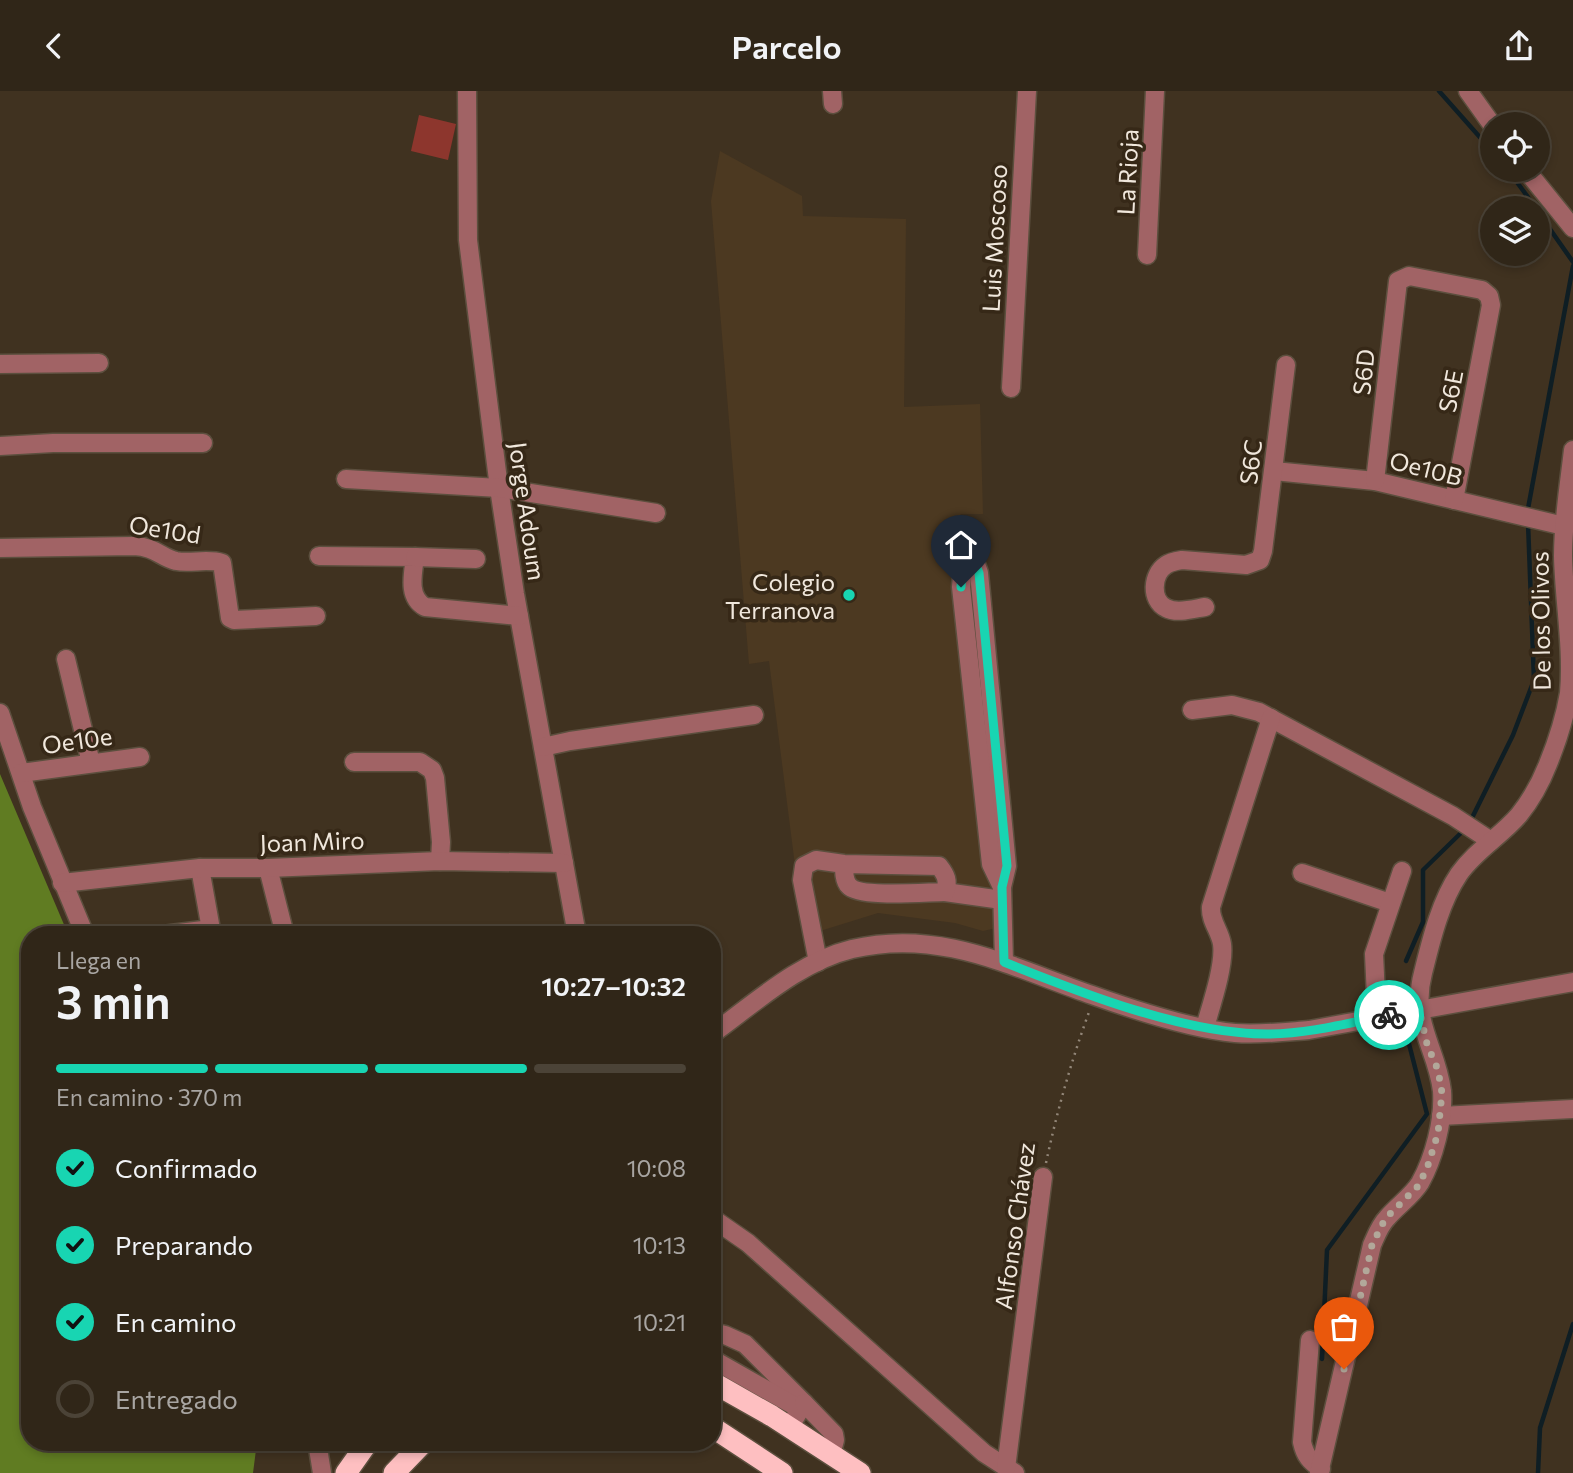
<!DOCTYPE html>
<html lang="es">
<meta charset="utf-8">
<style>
:root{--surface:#302618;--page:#382e21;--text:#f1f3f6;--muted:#a8a5a2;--line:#4b4337;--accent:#18d5b2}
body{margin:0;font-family:Commissioner,sans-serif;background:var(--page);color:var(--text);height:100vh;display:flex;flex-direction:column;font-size:26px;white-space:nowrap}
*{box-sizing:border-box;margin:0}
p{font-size:23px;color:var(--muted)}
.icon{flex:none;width:38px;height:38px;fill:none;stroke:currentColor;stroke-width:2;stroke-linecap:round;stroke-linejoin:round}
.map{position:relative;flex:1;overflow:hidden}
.sheet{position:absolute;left:21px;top:835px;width:700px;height:525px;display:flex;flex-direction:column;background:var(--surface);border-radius:28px;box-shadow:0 4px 10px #0003,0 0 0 2px var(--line)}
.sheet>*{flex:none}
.controls{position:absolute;left:1480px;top:21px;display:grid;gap:14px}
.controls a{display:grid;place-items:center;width:70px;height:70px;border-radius:50%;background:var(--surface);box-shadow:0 4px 10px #0003,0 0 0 2px var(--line);font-size:35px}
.pin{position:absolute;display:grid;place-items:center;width:60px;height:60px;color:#fff;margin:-72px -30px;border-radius:50% 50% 50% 0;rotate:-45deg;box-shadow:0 0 7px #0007}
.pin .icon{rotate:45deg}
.courier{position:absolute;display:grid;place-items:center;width:70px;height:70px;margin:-35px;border:5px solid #18d5b2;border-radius:50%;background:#fff;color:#222;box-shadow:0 2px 9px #0007}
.overview em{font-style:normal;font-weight:600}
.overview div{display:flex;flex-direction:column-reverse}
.overview{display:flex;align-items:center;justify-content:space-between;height:119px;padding:0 35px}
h1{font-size:46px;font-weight:600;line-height:52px}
.bar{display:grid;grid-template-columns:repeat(4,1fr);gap:10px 7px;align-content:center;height:84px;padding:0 35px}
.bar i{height:9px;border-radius:5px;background:var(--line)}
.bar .on{background:var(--accent)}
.bar p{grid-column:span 4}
ol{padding:0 35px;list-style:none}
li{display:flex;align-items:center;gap:21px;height:77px}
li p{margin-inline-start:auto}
li .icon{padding:7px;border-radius:50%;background:var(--accent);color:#111;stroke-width:4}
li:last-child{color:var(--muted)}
li i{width:38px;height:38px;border:4px solid var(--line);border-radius:50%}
header{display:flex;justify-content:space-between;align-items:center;height:91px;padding:0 35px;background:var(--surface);font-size:32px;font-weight:600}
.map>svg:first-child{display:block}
</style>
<header><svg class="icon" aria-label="back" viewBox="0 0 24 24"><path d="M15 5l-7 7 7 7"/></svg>Parcelo<svg class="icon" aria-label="share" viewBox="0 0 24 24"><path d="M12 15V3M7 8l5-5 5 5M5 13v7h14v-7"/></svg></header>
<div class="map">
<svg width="1573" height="1382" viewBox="0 0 1573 1382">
<rect width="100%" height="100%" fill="#403220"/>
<!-- built -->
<path fill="#4c3921" d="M720,60L802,105L803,125L906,128L904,316L980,313L983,423H961L947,439L996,837L983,840L955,832L878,822L804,845L769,570L749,573L711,110Z"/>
<!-- forest -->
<path fill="#607c22" d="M0,683L68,843L30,844V1351H257L253,1382H0Z"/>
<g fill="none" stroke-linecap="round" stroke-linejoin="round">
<!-- stream -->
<g stroke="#0f1e24" stroke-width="4.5">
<path d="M1439,0L1493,61"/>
<path d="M1508,79L1536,117"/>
<path d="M1538,121L1573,171"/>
<path d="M1527,423L1573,175"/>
<path d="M1470,731L1513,644L1534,589L1528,432"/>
<path d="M1406,870L1423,831V779L1465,738"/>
<path d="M1322,1268L1327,1159L1427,1023L1408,949"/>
<path d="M1538,1382L1540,1337L1573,1233"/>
</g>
</g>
<!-- building -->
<path fill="#8d362d" d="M419,24L456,33L448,69L411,60Z"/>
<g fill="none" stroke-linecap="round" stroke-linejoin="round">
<!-- minor casing -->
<g stroke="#5c4f3e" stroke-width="21">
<g id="minor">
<path d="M467,0L468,149L499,397L515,503L577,844"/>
<path d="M832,0L833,13"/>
<path d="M1468,0L1493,35"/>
<path d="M1526,79L1573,137"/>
<path d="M1147,164L1155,0"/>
<path d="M0,273L99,272"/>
<path d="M1011,297L1027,0"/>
<path d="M0,355L53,352H203"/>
<path d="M1274,380L1375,390L1564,435"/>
<path d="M346,388L499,397L656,422"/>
<path d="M1375,390L1398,190L1409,185L1482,199L1489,205L1491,214L1454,409"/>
<path d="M969,453L979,482L1007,775L1002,796L1004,871"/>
<path d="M969,453L963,472L961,496L991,773L1002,796"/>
<path d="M0,457L134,455C156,456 160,466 176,470C191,473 207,467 222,472L230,527L234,529L316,525"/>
<path d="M319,465L415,466C413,483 407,506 425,516L519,525"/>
<path d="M415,466L476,468"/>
<path d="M1205,516C1193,518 1177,523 1166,517C1150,509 1152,483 1166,474C1170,471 1176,470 1182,469L1246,474L1260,469L1263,460L1286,274"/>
<path d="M66,568L91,672"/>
<path d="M1192,619L1232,614L1259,621L1453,725L1491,750"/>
<path d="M0,622L32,716L85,844"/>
<path d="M543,656L570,650L754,624"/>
<path d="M354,671H420L432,679L435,687L441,751L440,770"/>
<path d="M21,682L140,666"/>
<path d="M200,777L212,844"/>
<path d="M268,777L285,844"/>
<path d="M1302,782L1390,812"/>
<path d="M62,792L200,777H268L440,770L564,772"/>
<path d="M945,801L1002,809"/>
<path d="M163,844L211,838"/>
<path d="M818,871L802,789L804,775L816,769L844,773L939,775C946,784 949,790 945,801C927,801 859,807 849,795C844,790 844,780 844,773"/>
<path d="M1377,927L1374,863L1402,780"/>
<path d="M1205,936C1211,915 1225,874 1222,853C1220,840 1210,830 1211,816L1271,627"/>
<path d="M712,943C755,912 799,871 852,858C940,837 1011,876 1092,904C1134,919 1191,938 1235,942C1260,944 1284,941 1309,939L1573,891"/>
<path d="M1441,1025L1573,1018"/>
<path d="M712,1127L748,1152L984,1362L1015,1382"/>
<path d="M712,1241L725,1244L745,1253L804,1312L790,1335"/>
<path d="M1310,1249L1302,1351C1305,1365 1310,1370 1321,1378"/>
<path d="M712,1268L800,1318"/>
<path d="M804,1312L834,1343L835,1349L831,1364"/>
<path d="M317,1351L322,1382"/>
<path d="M1006,1377L1043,1086"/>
<path d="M1319,1382L1372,1154C1376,1145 1380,1134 1387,1127C1397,1115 1412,1105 1420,1092C1434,1067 1444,1029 1442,1000C1437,957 1410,931 1423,882C1431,850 1440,811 1459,783C1475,760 1501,745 1519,724C1531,709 1541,691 1548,673C1557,651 1565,626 1569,602C1573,557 1564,510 1563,465C1563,429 1569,394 1573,359"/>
</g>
</g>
<!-- highway casing -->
<g stroke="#5c4f3e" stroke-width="24">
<g id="highway">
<path d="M712,1291L772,1325L860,1382"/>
<path d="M712,1336L782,1382"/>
<path d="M346,1382L368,1351"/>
<path d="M394,1382L424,1351"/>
</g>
</g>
<!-- path -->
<path stroke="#928678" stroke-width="2.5" stroke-dasharray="2 5" stroke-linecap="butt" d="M1046,1072C1057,1020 1071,971 1089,921"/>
<!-- minor -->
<use href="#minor" stroke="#a16365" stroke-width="18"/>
<!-- highway -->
<use href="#highway" stroke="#febfc1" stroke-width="21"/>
</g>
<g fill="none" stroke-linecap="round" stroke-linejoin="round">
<!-- done -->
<path stroke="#b2a89a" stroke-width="7" stroke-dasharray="0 12.6" d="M1344,1278L1372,1154L1385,1128L1419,1094L1428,1074L1438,1042L1442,1002L1438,979L1427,953L1419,918L1389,924"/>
<!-- route -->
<path stroke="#18d5b2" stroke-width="9" d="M961,496L963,472L968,453L979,482L1007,775L1002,796L1004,871C1081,902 1185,943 1267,943C1308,943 1349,932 1389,924"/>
</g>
<!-- markers -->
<circle fill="#18d5b2" stroke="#362817" stroke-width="2.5" cx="849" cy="504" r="7"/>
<g text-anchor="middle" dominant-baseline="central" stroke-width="7" stroke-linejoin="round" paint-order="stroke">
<!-- street labels -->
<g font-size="24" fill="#f0e7dc" stroke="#362817">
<text transform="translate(1127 81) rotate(-87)">La Rioja</text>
<text transform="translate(994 147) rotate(-87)">Luis Moscoso</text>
<text transform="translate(1363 281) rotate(-84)">S6D</text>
<text transform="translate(1450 300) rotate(-79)">S6E</text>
<text transform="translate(1250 371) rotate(-83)">S6C</text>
<text transform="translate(1426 377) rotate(14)">Oe10B</text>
<text transform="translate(528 420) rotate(82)">Jorge Adoum</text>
<text transform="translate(165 438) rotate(9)">Oe10d</text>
<text transform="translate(1540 530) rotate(-91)">De los Olivos</text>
<text transform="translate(77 649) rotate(-8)">Oe10e</text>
<text transform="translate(312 750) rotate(-2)">Joan Miro</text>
<text transform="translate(1014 1135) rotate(-82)">Alfonso Chávez</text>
</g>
<!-- poi labels -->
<g font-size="24" fill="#f0e7dc" stroke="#362817" text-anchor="end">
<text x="835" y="490">Colegio<tspan x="835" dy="28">Terranova</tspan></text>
</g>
</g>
</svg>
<div class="controls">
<a><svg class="icon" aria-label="locate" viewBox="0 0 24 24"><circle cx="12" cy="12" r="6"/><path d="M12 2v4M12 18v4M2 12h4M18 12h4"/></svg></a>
<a><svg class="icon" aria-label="layers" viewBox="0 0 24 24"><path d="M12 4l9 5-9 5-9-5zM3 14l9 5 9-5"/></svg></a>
</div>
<div class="pin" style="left:1344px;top:1278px;background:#ea580c"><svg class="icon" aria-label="bag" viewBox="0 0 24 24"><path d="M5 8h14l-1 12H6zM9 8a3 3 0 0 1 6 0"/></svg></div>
<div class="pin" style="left:961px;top:496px;background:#1f2937"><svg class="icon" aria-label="home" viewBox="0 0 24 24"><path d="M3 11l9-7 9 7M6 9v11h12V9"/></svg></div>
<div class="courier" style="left:1389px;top:924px"><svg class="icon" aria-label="bike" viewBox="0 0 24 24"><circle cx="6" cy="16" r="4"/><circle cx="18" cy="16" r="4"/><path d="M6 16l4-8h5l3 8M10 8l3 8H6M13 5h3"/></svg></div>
<section class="sheet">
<div class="overview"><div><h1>3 min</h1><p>Llega en</p></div><em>10:27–10:32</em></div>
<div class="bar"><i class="on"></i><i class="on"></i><i class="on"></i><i></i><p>En camino · 370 m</p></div>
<ol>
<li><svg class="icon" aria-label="check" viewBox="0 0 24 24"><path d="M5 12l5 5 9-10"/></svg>Confirmado<p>10:08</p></li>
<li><svg class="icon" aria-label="check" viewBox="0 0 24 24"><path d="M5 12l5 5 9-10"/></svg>Preparando<p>10:13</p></li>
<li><svg class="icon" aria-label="check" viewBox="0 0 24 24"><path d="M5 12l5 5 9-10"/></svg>En camino<p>10:21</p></li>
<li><i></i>Entregado</li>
</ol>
</section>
</div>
